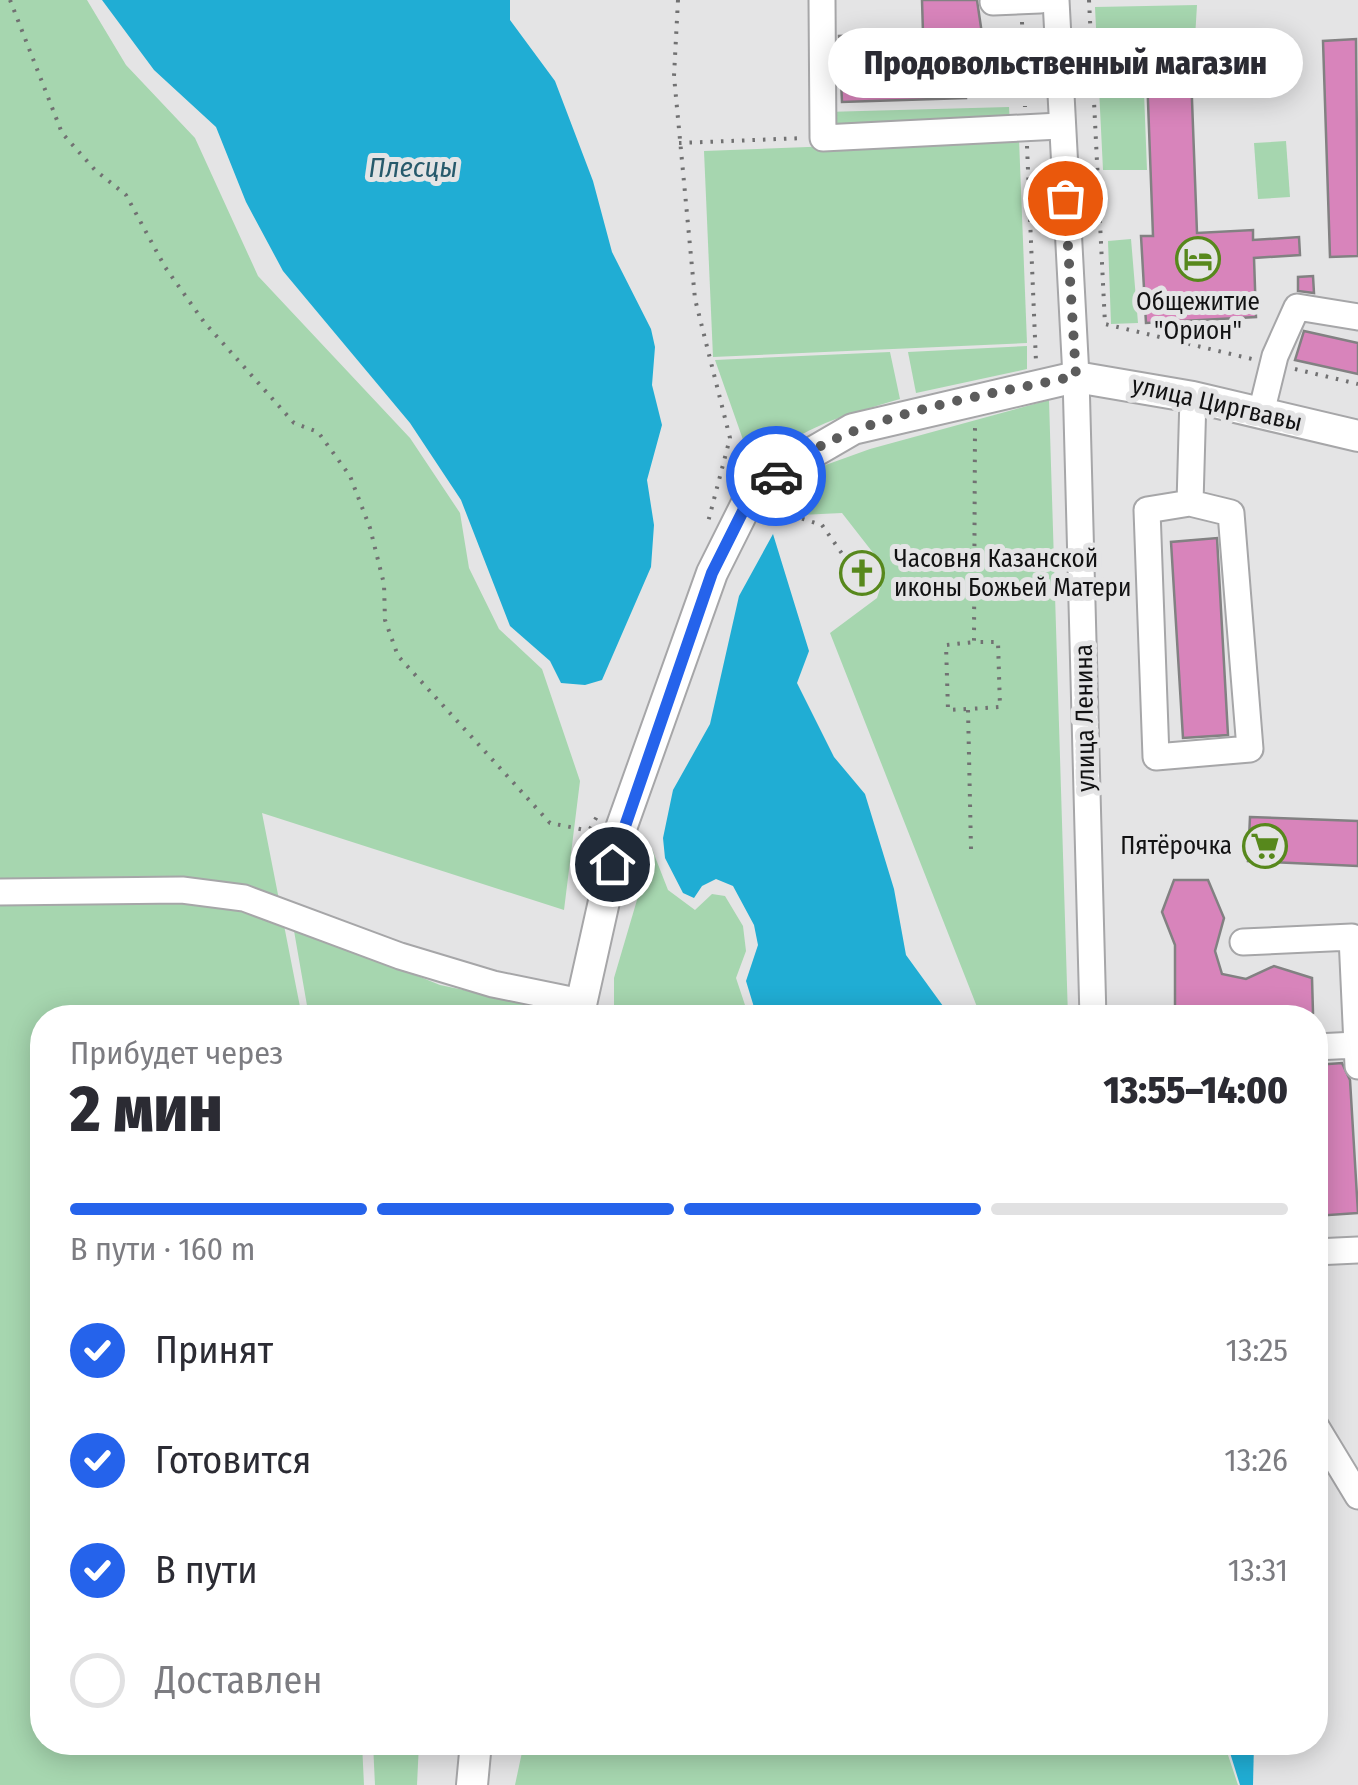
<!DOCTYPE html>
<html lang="ru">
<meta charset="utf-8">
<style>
:root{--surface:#fff;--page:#f7f7f7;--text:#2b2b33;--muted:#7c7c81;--line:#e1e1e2;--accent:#2563eb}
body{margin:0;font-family:"Fira Sans Condensed",sans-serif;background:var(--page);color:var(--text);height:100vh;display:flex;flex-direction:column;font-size:38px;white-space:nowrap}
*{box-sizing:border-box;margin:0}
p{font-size:32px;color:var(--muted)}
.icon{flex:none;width:55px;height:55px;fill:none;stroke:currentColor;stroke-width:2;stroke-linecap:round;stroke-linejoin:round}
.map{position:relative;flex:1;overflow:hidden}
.side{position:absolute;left:30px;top:1005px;width:1298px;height:750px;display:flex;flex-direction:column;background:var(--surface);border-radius:40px;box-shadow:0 5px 25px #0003}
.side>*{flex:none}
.pin{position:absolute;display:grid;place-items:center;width:85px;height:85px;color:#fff;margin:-42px;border:5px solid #fff;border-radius:50%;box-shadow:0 2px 10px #0007}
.courier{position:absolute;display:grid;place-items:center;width:100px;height:100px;margin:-50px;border:8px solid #2563eb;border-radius:50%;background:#fff;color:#222;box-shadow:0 2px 12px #0007}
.bubble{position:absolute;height:70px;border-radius:35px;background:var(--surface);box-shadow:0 5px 25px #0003;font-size:32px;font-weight:800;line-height:70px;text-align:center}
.head em{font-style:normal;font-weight:800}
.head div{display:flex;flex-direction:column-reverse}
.head{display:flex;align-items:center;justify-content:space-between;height:170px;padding:0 40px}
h1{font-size:65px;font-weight:800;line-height:75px}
.bar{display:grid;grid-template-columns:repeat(4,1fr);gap:15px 10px;align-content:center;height:120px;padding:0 40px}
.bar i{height:12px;border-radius:8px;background:var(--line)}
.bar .on{background:var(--accent)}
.bar p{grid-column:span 4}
ol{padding:0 40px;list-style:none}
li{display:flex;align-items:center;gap:30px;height:110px}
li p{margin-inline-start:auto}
li .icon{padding:10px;border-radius:50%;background:var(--accent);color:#fff;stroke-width:4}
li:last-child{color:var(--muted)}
li i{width:55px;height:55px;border:5px solid var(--line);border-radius:50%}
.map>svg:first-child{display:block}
</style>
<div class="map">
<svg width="1358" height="1785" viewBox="0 0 1358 1785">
<rect width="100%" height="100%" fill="#e4e4e5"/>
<!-- green -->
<g fill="#a6d6af">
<path d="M0,0H87L126,65L195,138L258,276L410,438L460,513L469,568L499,629L542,669L580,781L564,910L262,813L302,1017L42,1018V1742L362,1743L364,1785H0Z"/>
<path d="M1197,5L1195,38L1142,41L1147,170H1103L1095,7Z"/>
<path d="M1009,107L1010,127L826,132L825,112Z"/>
<path d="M1019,139L1027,343L713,357L704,151Z"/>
<path d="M1286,141L1290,197L1258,199L1254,143Z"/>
<path d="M1131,239L1138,323L1111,324L1108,241Z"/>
<path d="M1027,346V369L916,393L908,352Z"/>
<path d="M890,352L900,399C840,417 799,426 754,471L715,360Z"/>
<path d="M1049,400L1068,1017H981L830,633L877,598L884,576L874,554L842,513L800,515L795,476L870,449Z"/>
<path d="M652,849L668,890L695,910L712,894L725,896L743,926L746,951L736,978L749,1017H614V978Z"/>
<path d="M293,925L440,985L563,1011V1017H309Z"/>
<path d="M373,1743H419L417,1785H375Z"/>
<path d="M524,1743H1224L1238,1785H515Z"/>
</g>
<!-- water -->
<g fill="#20add4">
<path d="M102,0H510V20L555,81L593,181L612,252L651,329L655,347L652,385L662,425L647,480L654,525L651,567L602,680L585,685L561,683L550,661L510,626L461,500L410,423L283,271L246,202L216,127L154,70Z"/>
<path d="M773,534L809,651L797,683L834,757L865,794L894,889L906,955L951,1017H757L746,981L758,945L754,925L733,886L716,879L702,886L694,898L683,893L665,858L663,838L673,790L710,724L739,596Z"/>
<path d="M1227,1743H1254L1253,1785H1240Z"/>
</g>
<!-- building -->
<g fill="#d884bb" stroke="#828182" stroke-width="2.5">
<path d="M922,0H977L982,34H964L966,98L842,102L839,36L923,33Z"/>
<path d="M1356,39L1358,256L1330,257L1323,41Z"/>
<path d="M1190,47L1197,233L1253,230V240L1299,237L1300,255L1254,258L1256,317L1146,323L1141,236H1153L1146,48Z"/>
<path d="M1313,276L1314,293L1298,291V277Z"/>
<path d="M1304,331L1358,343V374L1295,360Z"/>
<path d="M1217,538L1228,735L1183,738L1171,542Z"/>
<path d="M864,560L877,576L866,584L853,568Z"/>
<path d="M1250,817L1358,821V866L1248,861Z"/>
<path d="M1174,880H1208L1224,918L1215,951L1222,974L1246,979L1274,966L1312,978L1313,1013L1300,1018L1225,1012L1220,1018H1175V945L1162,912Z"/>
<path d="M1342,1063L1350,1080L1358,1213L1315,1216V1065Z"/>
</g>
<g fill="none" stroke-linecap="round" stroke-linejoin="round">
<!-- minor casing -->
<g stroke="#a6a6a8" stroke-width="29">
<g id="minor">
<path d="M822,0L823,138L1060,126"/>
<path d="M1056,0L1076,377L1093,1018"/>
<path d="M993,2L1040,0"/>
<path d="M1261,413L1275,356L1297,307L1358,317"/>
<path d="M1190,503L1231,513L1250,749L1156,757L1147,510L1190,503L1193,397"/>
<path d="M0,892L182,890L244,898L400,956L493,984L581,1002"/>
<path d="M1243,942L1352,937L1357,1045"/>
<path d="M1315,1047L1357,1045L1358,1066"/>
<path d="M1315,1252L1358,1250"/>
<path d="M1315,1425L1358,1496"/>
</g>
</g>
<!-- major casing -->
<g stroke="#a6a6a8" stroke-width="34">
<g id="major">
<path d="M578,1018L619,834L712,573L748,501L784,469L853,429L1076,377L1193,397L1358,436"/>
<path d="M472,1785L476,1742"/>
</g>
</g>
<!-- path -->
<g stroke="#717172" stroke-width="4" stroke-dasharray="2.5 8" stroke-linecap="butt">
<path d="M10,0L62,133L95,170L126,195L165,267L204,322L294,423L318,432L350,476L370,528L384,584L385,620L398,656L550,823L595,832"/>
<path d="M678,0L674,76L695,299L730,438L707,526"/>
<path d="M1089,0L1105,324L1252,359"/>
<path d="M1022,22L1025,107"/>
<path d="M679,143L804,138"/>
<path d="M1027,146L1036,362"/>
<path d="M1295,369L1358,384"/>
<path d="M772,509L822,525L843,555"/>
<path d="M966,709L948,710L946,645L974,642"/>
<path d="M590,829L600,811"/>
<path d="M971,849L968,709L1000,707L998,642H974L975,425"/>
</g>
<!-- minor -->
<use href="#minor" stroke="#fff" stroke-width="25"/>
<!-- major -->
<use href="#major" stroke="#fff" stroke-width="30"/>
</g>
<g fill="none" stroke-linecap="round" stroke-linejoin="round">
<!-- done -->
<path stroke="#5c5c5c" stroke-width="10" stroke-dasharray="0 18" d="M776,476C841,416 989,395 1076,376L1065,198"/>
<!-- route -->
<path stroke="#2563eb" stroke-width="12" d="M612,864L712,573L748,501L776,476"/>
</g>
<!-- icons -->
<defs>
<g id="hotel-ring" transform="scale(2.25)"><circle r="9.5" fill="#e4e4e5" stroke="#57881c" stroke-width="1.5"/><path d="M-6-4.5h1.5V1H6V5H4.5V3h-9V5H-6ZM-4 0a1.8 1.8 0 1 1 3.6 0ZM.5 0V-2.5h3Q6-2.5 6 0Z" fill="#57881c"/></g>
<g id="church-ring" transform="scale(2.25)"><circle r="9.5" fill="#e4e4e5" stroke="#57881c" stroke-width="1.5"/><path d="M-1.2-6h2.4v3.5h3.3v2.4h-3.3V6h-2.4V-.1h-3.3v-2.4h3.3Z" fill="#57881c"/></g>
<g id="supermarket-ring" transform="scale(2.25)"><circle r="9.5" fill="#e4e4e5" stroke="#57881c" stroke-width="1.5"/><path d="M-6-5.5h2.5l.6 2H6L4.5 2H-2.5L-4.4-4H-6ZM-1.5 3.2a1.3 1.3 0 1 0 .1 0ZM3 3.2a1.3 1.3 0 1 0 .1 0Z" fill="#57881c"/></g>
</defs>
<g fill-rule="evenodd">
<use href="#hotel-ring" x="1198" y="259"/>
<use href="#church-ring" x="862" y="573"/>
<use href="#supermarket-ring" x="1265" y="846"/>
</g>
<g text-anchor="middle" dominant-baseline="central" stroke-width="10" stroke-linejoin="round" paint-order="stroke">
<!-- poi labels -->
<g font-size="25" fill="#121213" stroke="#e4e4e5">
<text x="1198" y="302">Общежитие<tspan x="1198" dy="29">"Орион"</tspan></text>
<text x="894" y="559" text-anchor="start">Часовня Казанской<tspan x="894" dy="29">иконы Божьей Матери</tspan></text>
<text x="1232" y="846" text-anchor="end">Пятёрочка</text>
</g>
<!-- street labels -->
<g font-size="25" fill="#121213" stroke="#e4e4e5">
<text transform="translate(1217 404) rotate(13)">улица Циргвавы</text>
<text transform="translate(1085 718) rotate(-91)">улица Ленина</text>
</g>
<!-- water labels -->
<g font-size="28" font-style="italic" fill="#275a6c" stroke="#e4e4e5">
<text x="413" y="167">Плесцы</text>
</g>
</g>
</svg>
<div class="pin" style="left:1065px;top:198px;background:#ea580c"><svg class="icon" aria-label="bag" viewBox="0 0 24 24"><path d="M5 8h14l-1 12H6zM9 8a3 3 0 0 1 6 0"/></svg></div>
<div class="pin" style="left:612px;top:864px;background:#1f2937"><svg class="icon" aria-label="home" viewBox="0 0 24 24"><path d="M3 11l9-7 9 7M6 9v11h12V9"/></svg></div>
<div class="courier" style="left:776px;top:476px"><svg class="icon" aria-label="car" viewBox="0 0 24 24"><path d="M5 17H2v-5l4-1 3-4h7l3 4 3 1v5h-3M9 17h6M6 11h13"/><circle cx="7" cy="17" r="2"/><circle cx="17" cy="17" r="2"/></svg></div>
<div class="bubble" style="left:828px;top:28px;width:475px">Продовольственный магазин</div>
<section class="side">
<div class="head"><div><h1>2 мин</h1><p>Прибудет через</p></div><em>13:55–14:00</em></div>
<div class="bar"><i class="on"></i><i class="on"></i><i class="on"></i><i></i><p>В пути · 160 m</p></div>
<ol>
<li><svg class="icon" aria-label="check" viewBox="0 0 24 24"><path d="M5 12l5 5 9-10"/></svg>Принят<p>13:25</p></li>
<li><svg class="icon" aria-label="check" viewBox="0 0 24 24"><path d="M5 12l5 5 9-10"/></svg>Готовится<p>13:26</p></li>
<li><svg class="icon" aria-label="check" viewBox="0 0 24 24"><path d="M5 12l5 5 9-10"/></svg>В пути<p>13:31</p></li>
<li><i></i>Доставлен</li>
</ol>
</section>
</div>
